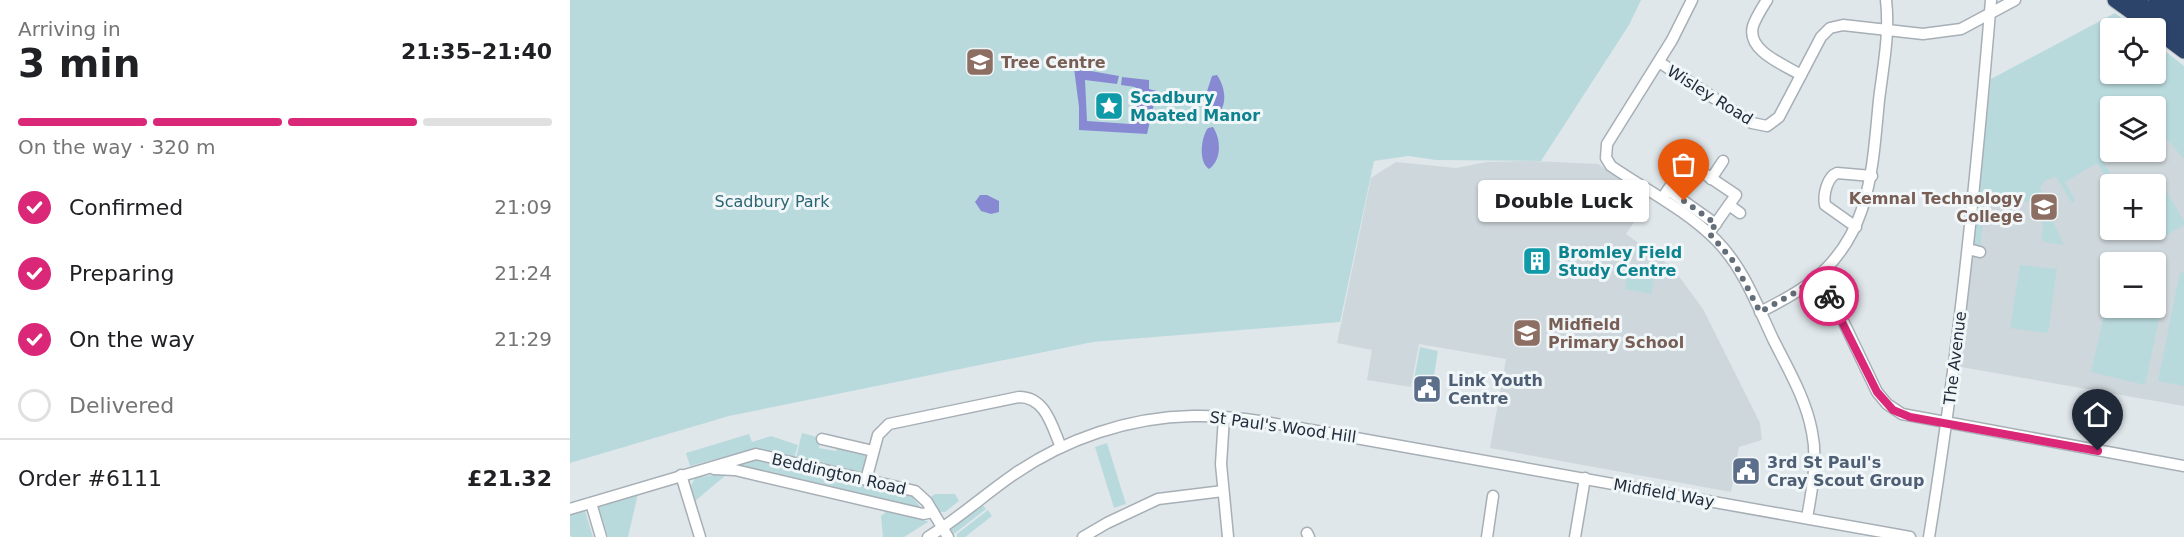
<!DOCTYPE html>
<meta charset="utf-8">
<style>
:root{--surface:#fff;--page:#f2f2f2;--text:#202124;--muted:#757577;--line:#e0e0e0;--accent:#db2777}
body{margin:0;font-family:"DejaVu Sans",sans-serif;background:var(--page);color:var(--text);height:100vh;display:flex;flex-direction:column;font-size:22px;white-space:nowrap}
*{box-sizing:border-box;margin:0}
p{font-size:20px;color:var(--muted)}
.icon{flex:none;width:33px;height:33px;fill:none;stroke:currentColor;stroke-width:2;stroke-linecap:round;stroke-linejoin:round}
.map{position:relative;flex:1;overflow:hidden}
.panel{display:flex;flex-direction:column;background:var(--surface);width:570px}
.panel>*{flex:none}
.tools{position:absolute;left:1530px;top:18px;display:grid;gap:12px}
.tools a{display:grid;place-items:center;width:66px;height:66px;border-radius:6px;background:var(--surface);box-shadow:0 2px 4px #0004;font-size:30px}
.pin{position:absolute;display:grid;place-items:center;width:51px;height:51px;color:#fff;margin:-62px -26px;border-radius:50% 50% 50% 0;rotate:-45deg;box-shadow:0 0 6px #0007}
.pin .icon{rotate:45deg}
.courier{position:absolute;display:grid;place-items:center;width:60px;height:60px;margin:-30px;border:4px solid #db2777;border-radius:50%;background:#fff;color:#222;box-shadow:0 2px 8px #0007}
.bubble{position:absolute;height:42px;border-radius:6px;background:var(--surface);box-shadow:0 2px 4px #0004;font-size:20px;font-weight:600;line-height:42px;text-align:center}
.head em{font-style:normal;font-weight:600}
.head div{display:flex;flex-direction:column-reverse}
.head{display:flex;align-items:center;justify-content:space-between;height:102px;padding:0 18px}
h1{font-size:39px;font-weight:600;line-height:45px}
.bar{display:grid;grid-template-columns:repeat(4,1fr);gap:9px 6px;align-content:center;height:72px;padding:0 18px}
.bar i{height:8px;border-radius:4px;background:var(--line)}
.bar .selected{background:var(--accent)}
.bar p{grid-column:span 4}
.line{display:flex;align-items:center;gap:15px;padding:0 18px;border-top:2px solid var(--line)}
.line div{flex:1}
ol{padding:0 18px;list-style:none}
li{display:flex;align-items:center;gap:18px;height:66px}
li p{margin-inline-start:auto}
li .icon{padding:6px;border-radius:50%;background:var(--accent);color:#fff;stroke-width:4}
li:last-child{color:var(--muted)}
li i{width:33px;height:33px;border:3px solid var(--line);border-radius:50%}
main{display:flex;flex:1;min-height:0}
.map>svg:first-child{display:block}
</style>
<main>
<section class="panel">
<div class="head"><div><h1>3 min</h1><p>Arriving in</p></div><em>21:35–21:40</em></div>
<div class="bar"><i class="selected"></i><i class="selected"></i><i class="selected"></i><i></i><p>On the way · 320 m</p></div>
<ol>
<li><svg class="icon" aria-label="check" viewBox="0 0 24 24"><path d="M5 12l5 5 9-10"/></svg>Confirmed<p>21:09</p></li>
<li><svg class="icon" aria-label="check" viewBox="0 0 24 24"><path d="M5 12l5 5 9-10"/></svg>Preparing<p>21:24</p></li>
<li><svg class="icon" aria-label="check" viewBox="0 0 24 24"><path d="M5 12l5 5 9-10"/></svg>On the way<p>21:29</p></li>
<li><i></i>Delivered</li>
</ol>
<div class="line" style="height:78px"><div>Order #6111</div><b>£21.32</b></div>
</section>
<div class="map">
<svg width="1614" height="537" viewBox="0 0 1614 537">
<rect width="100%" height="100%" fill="#e0e7eb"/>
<!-- built -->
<g fill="#ced7db" fill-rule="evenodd">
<path d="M1540,28V74H1586L1614,70V406L1391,367L1421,79ZM1540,106H1586V152H1540ZM1540,184H1586V230H1540ZM1540,262H1586V308H1540Z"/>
<path d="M961,161L1028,164L1080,199L1056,234L1102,267L1133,309L1190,423L1192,440L1169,447L1161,492L920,448L936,359L849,344L841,387L797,380L802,350L767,343L801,178L826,162L886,168L917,162Z"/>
</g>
<!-- green -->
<g fill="#b9dadd">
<path d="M0,0H1071L1059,25L971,161L866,160L838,156L804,161L770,322L523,342L159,416L0,463Z"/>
<path d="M1545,13L1565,28H1540V74H1586V44L1614,66V159L1598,140L1586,130V106H1540V150L1538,148L1531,152L1530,156L1540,173L1535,176L1527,163L1495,182L1505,200L1502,203L1486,177L1476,180L1470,187L1484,212L1481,217L1494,245L1474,242L1472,239L1473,203L1416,198L1410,250L1401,248L1421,79Z"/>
<path d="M1593,186L1614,221V225L1590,239L1585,230L1586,190Z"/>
<path d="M1450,265L1487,269L1478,333L1440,328Z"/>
<path d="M1610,272L1614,273V386L1588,381Z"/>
<path d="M1058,274L1084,279L1081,294L1055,289Z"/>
<path d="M1540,289V308H1586V298L1593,300L1575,385L1521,372Z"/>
<path d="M850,347L868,351L862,388L843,385Z"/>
<path d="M232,433L251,438L249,448L266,451L268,445L292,451L296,458L292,472L289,473L226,458Z"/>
<path d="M179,434L182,442L201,436L228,445L224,458L183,449L120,466L116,453Z"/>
<path d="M537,443L556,504L544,508L525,447Z"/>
<path d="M185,457L342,496L353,511L153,466Z"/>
<path d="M149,474L156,475L125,501L121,486L125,478Z"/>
<path d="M68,494L58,537H38L28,505Z"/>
<path d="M365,494H385L389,501L375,512H369L359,498Z"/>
<path d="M412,504L416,509L384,534L380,528Z"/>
<path d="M418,510L422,516L395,537H387V534Z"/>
<path d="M15,511L23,537H2L0,535V515Z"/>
<path d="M317,511L357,521L358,522L334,537H313L311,516Z"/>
</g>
<!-- water -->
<g fill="#8789d2">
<path d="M504,68L549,76L547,84L515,80L517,121L560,124C562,115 569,100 569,92L565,87L551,85L552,77L579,80V89L587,91L577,134L509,130V107Z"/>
<path d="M647,75C656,88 659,110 642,118L636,115V94L642,76Z"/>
<path d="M643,127C651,139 652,160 639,169C628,162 631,137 638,128Z"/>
<path d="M410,195H417L429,201V212L421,214L411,211L405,202Z"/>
</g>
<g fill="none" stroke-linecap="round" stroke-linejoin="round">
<!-- minor casing -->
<g stroke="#a7afb6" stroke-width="13">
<g id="minor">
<path d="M1122,0L1102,40L1037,144L1036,158L1041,166C1076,190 1116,210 1146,240C1173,267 1187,305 1203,339C1218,369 1236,399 1242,432C1248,461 1242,489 1237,518"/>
<path d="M1197,0C1192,8 1186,17 1183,26C1176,51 1215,65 1231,75"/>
<path d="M1089,62L1182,123L1197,126L1209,117L1251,37L1260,28L1273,25L1353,34L1391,29L1445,0"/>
<path d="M1117,162L1166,195L1139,233"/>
<path d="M1141,179L1153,161"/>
<path d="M1098,190L1146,224"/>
<path d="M1095,194L1117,162L1107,156"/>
<path d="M1159,205L1170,213"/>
<path d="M1286,227L1255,205C1253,195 1257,177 1267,173L1302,176"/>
<path d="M1398,249L1410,252"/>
<path d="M1247,277L1264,302L1307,392L1317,404L1332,414L1614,466"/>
<path d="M1190,312C1206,304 1223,295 1237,285C1301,238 1302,171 1309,100C1313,67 1320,33 1316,0"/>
<path d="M654,417L651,464L658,537"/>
<path d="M252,439L303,451"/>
<path d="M144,469L165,470L353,514L363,512"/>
<path d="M111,475L130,537"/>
<path d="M296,480L308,435L319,424L449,397C476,397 482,427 491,447"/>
<path d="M21,503L31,537"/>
<path d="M0,509L186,454L345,491L357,502L378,537"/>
<path d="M737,533L739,537"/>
<path d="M358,537C388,519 414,495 443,475C495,439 559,417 623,416C663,415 702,423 741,430L1340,537"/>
<path d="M513,537L537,523L588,499L653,491"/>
<path d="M917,537L923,496"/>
<path d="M1005,537L1015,478"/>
<path d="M1359,537C1388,359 1406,180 1421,0"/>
</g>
</g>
<!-- highway casing -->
<g stroke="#c1c4c8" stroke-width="17">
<g id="highway">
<path d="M1545,0L1584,28"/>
<path d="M1565,0L1614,36"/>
<path d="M1586,0L1614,21"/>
<path d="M1606,0L1614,5"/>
<path d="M1586,30L1614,51"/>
</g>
</g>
<!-- minor -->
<use href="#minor" stroke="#fff" stroke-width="10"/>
<!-- highway -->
<use href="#highway" stroke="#2c4469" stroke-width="15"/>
</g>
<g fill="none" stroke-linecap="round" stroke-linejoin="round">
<!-- done -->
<path stroke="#646e79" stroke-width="6" stroke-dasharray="0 10.8" d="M1114,201L1146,224L1139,233L1164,262L1190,312L1226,292L1247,277L1259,296"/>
<!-- route -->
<path stroke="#db2777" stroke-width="8" d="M1259,296L1307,392L1323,410L1340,417L1528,451"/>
</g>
<!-- icons -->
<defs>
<g id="university-square" transform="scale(1.5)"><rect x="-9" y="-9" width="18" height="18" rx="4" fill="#8d6e63" stroke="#f1f6f8"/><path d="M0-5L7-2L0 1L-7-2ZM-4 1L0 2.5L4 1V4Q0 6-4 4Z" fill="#fff"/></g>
<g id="sight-square" transform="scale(1.5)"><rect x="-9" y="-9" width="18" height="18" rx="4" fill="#0f9aa8" stroke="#f1f6f8"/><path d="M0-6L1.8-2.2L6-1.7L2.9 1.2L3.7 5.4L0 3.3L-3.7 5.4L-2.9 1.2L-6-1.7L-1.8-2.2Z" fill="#fff"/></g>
<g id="school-square" transform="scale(1.5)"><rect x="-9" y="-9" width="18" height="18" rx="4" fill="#8d6e63" stroke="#f1f6f8"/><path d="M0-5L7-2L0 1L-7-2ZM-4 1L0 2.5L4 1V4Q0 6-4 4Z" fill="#fff"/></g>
<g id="building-square" transform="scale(1.5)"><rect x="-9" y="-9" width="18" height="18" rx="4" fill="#0f9aa8" stroke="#f1f6f8"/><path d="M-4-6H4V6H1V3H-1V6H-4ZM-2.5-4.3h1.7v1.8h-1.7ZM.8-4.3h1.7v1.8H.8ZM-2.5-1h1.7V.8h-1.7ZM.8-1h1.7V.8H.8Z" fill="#fff"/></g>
<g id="civic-square" transform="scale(1.5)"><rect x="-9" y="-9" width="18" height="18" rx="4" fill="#5c6f8a" stroke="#f1f6f8"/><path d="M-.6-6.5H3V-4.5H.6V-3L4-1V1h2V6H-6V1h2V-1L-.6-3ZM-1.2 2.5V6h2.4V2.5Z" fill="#fff"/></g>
</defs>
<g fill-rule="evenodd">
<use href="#university-square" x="410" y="62"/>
<use href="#sight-square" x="539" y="106"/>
<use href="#school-square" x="1474" y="207"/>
<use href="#building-square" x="967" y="261"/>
<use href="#school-square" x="957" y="333"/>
<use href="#civic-square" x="857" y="389"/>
<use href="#civic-square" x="1176" y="471"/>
</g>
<g text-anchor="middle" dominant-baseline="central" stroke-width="6" stroke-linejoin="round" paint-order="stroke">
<!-- education labels -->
<g font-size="16" font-weight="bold" fill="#785e54" stroke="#f1f6f8" text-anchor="start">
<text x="431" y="62">Tree Centre</text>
<text x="1453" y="198" text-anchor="end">Kemnal Technology<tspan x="1453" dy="18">College</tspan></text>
<text x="978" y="324">Midfield<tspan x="978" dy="18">Primary School</tspan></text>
</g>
<!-- street labels -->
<g font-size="16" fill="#212d3c" stroke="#f1f6f8">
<text transform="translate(1140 95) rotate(32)">Wisley Road</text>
<text transform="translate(1385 358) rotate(-83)">The Avenue</text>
<text transform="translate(713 427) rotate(8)">St Paul's Wood Hill</text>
<text transform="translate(269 474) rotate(13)">Beddington Road</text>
<text transform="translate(1094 493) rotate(10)">Midfield Way</text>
</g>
<!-- culture labels -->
<g font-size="16" font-weight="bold" fill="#0d838f" stroke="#f1f6f8" text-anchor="start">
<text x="560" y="97">Scadbury<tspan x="560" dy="18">Moated Manor</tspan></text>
<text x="988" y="252">Bromley Field<tspan x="988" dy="18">Study Centre</tspan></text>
</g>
<!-- park labels -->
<g font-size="16" fill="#2a6574" stroke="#f1f6f8">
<text x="202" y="201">Scadbury Park</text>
</g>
<!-- service labels -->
<g font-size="16" font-weight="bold" fill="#4e5e75" stroke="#f1f6f8" text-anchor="start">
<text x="878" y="380">Link Youth<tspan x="878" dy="18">Centre</tspan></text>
<text x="1197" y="462">3rd St Paul's<tspan x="1197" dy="18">Cray Scout Group</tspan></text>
</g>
</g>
</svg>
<div class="tools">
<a><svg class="icon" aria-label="locate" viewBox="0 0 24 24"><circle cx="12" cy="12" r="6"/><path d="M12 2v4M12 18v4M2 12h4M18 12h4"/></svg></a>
<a><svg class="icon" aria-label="layers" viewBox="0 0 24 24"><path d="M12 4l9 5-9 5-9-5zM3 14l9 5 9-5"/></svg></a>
<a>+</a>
<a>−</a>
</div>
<div class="pin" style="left:1114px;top:201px;background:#ea580c"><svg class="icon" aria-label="bag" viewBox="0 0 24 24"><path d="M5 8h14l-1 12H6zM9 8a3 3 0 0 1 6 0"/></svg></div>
<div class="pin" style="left:1528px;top:451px;background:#1f2937"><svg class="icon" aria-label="home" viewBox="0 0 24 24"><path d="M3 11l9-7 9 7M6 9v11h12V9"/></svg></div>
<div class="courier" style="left:1259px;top:296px"><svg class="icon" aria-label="bike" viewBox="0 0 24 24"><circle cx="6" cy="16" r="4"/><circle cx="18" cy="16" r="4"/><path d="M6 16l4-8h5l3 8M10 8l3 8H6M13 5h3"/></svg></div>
<div class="bubble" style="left:908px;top:180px;width:171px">Double Luck</div>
</div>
</main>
